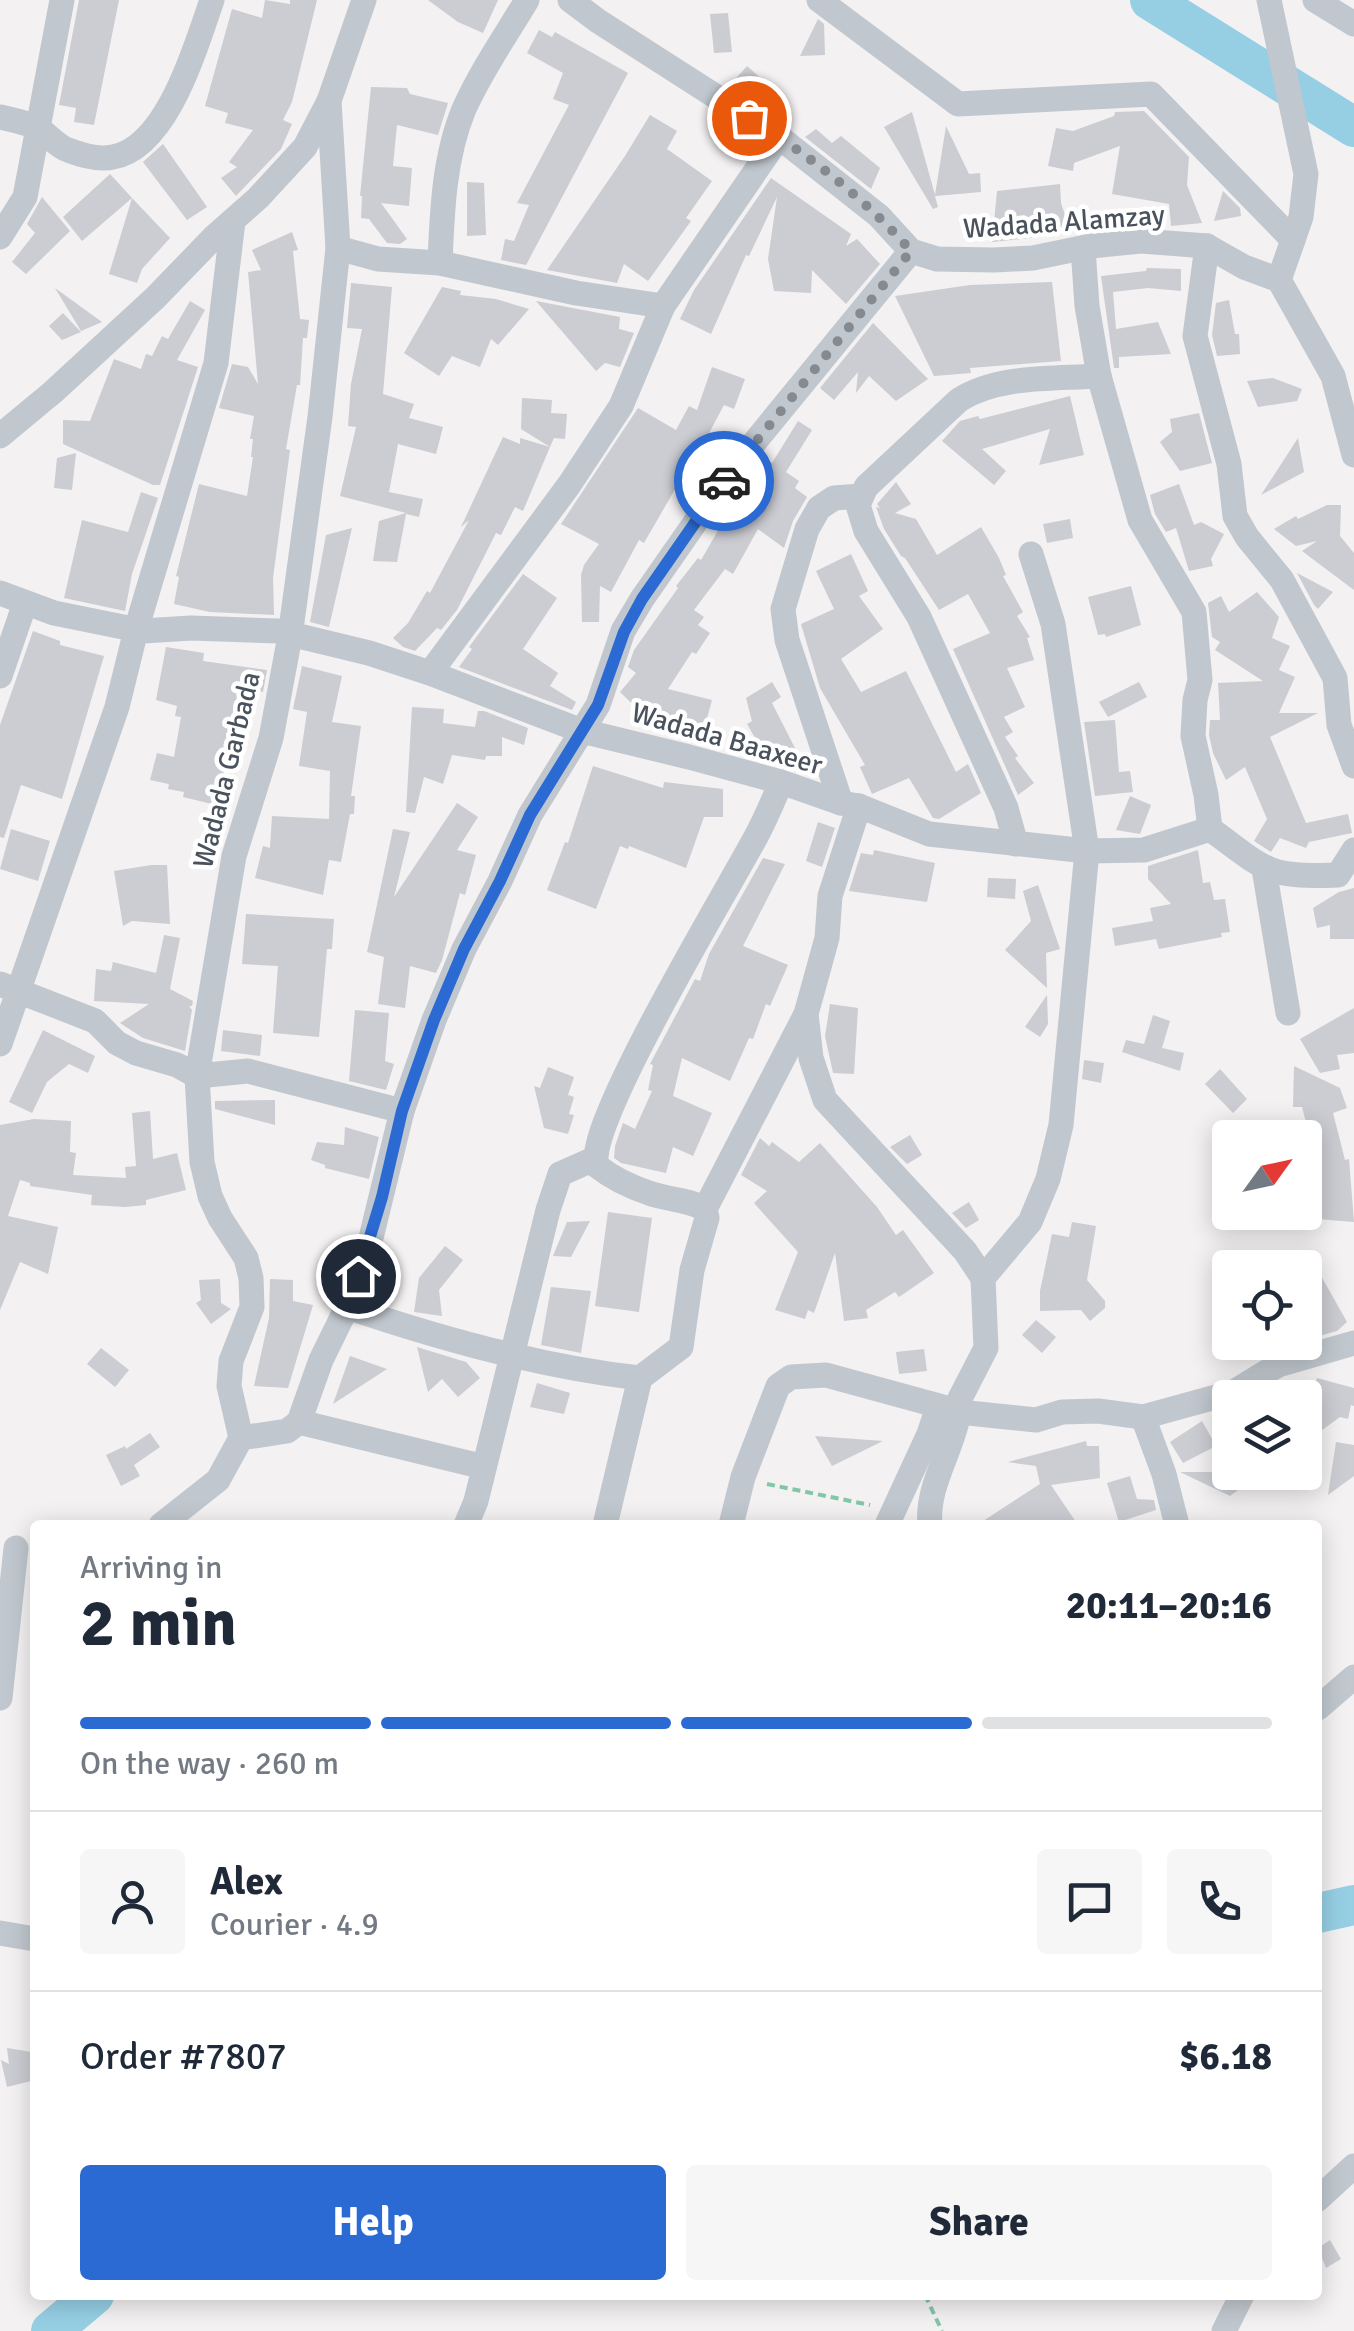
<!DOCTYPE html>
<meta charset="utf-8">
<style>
:root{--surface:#fff;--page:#f6f6f7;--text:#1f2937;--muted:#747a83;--line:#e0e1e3;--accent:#2b6ad3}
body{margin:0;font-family:Signika,sans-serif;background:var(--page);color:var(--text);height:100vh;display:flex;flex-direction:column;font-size:38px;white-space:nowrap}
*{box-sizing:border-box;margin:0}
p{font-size:32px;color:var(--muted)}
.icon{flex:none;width:55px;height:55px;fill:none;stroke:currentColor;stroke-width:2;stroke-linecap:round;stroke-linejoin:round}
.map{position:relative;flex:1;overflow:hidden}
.details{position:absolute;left:30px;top:1520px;width:1292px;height:780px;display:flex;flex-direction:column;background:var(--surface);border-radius:10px;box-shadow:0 5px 25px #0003}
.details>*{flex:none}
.needle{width:65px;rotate:57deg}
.fabs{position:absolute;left:1212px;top:1120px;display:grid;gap:20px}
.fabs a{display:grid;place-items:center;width:110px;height:110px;border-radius:10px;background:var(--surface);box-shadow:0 5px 25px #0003;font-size:50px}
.pin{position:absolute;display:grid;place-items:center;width:85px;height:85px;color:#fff;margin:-42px;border:5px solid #fff;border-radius:50%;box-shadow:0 2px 10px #0007}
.courier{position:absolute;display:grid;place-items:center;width:100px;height:100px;margin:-50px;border:8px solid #2b6ad3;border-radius:50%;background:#fff;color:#222;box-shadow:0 2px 12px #0007}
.head em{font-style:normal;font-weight:700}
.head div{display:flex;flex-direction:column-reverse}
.head{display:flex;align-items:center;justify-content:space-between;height:170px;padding:0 50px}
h1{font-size:65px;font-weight:700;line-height:75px}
.bar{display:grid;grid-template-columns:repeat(4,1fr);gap:15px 10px;align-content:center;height:120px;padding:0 50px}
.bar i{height:12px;border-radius:8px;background:var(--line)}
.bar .on{background:var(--accent)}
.bar p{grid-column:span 4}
.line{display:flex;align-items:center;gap:25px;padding:0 50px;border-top:2px solid var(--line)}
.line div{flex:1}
.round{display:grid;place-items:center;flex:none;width:105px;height:105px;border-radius:10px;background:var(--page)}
.primary-button{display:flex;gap:20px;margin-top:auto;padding:20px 50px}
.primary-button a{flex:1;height:115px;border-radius:10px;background:var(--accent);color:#fff;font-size:40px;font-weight:700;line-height:115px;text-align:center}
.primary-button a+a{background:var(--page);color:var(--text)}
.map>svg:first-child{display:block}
</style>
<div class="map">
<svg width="1354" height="2331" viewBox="0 0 1354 2331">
<rect width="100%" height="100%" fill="#f3f1f1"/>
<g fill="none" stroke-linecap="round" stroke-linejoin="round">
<!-- river -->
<g stroke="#96cfe4" stroke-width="40">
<path d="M1150,0L1354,127"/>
<path d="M1318,1913L1354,1905"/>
<path d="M51,2331L94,2295"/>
</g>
</g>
<!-- building -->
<g fill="#cbcdd3">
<path d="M79,0H119L94,125L74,122L76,108L59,105Z"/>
<path d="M265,0L290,4V0H317L292,102L283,120L292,124L281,149L236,196L221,178L237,167L229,162L253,130L225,123L228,113L205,106L232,9L262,18Z"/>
<path d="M428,0H498L483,33L458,22Z"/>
<path d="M728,13L732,52L714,53L710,14Z"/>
<path d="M818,19L824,24L825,55L800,56Z"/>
<path d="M539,30L552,37L555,32L628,73L526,265L501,260L505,239L514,241L529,205L517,203L569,105L553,99L563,73L527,53Z"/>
<path d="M747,66L773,89L758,105L731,84Z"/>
<path d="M371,87L407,88L410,94L448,103L438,135L397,125L393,166L412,168L409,206L381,203L407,239L400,244L387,243L369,219L361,218L362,196H360Z"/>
<path d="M1144,111L1189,157L1187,185L1202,223L1171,226L1169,204L1112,194L1120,146L1074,163L1073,171L1048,166L1056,128L1073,131L1114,116L1115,112Z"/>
<path d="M912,112L935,195L946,126L969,174L980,173L981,192L935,196L938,207L933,209L884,127Z"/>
<path d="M650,115L677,131L667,149L712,181L686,218L691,221L648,281L624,264L617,283L547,270L625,156Z"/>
<path d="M816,129L832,143L841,136L880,168L871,189L805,137Z"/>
<path d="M163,144L207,207L187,220L143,162Z"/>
<path d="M110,174L132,198L82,241L63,217Z"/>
<path d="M771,178L851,234L846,246L857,239L880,264L846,304L812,270L811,293L774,291L768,259L777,197L749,256L746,255L711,334L680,319L694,290Z"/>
<path d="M467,182L484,183L486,235L467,236Z"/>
<path d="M1060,184L1061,203L1069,227L1040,237L992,242L997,191Z"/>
<path d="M1223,191L1240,208L1241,216L1214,221Z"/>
<path d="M42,197L70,231L26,274L12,262L35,233L27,224Z"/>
<path d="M132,198L170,238L142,269L137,283L109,274Z"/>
<path d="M292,232L298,250L293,251L300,319L309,320L307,338H303L300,385H297L286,449L290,450L273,578L274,615L210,612L174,604L179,577L176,576L199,484L247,496L253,457H251L253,439H250L254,416L219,408L232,364L248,367L258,384L248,272L261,270L252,250Z"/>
<path d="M1147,268L1181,269V291L1148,288L1113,292L1116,329L1158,322L1171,354L1119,357V368H1114L1101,276L1146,271Z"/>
<path d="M1052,282L1061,361L970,368L971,373L934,376L895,296L970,285Z"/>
<path d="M351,283L392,287L383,394L414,404L409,418L443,427L436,454L398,444L389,492L423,499L419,517L406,514L397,562L373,561L379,521L406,513L340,496L356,427L348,426L351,384L362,329L347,328Z"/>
<path d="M442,287L461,291L460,295L496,299L529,309L498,345L491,339L480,367L452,356L439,376L404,353Z"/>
<path d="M55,288L102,322L81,331Z"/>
<path d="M1229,300L1235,334H1239L1240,354L1217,356L1212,335L1216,303Z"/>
<path d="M190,301L205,310L177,360L198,367L160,485H153L63,444V420L90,421L114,359L141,369L146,354L152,356L162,336L168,339Z"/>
<path d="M536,301L620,317L619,329L634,333L620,367L605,363L596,371Z"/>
<path d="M63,313L81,332L62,340L49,326Z"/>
<path d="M873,323L928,379L896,401L869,376L856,393L858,372L834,400L820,388Z"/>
<path d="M712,367L745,379L734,409L724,405L685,478L682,477L644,543L639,540L611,592L600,586L599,622H582L581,575L584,565L599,544L561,524L638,408L676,430L689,406L697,410Z"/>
<path d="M1273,378L1302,389L1297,401L1258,407L1247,381Z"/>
<path d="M1070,396L1084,455L1039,465L1050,429L982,449L1006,471L994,485L942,441L960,421L978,416L980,419Z"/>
<path d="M522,398L552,400L551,413L567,414L565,439L554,438L550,447L521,429Z"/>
<path d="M1199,413L1212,463L1180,471L1160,442L1172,432L1170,419Z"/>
<path d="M798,421L812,430L786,472L799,481L795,488L807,497L793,521L784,548L758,529L733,574L725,569L694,610L704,617L698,625L710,633L696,654L692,652L668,689L712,700L702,737L656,727L620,692L636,673L628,667L634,650L678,588L676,586L698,558L701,560L727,515L730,516L768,460L772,463Z"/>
<path d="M503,437L520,444V438L550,447L523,511L515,507L501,535L496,533L457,610L441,630L437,628L415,651L403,647L393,638L408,623L427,591L430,593L469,520L461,527Z"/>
<path d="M1298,438L1304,472L1261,495Z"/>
<path d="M76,453L72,490L54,488L57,458Z"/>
<path d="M896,482L911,504L895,513L916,519L937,555L981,527L999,558L1006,575L1003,576L1023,612L1017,616L1030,637L1027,638L1034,660L1007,668L1025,707L1004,717L1013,732L1005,737L1018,756L1015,758L1034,783L1018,795L953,649L990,633L968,594L939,610L905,558L901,556L884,529L876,507L880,508L877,504Z"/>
<path d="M1179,484L1194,525L1201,522L1224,534L1211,559L1213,566L1189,571L1176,528L1166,532L1155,514L1150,495Z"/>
<path d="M141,492L158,498L132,574L125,611L64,598L82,520L128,532Z"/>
<path d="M1327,505H1341L1340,536L1354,553V590L1302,551L1317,541L1296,546L1274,529L1296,516L1298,519Z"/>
<path d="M1070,519L1073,538L1047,543L1043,524Z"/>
<path d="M352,528L329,627L310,622L326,535Z"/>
<path d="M851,554L868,591L859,596L883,629L841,659L861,692L906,671L956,772L968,764L981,793L939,819L933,818L909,778L872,794L860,767L865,765L820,688L801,624L834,609L816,571Z"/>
<path d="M1297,573L1333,592L1318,609L1314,605Z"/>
<path d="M523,574L557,598L523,649L558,673L550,686L576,702L572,710L459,667L472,649L469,647Z"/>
<path d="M1131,586L1141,625L1106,637L1105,634L1098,635L1088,597Z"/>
<path d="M1257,592L1279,617L1272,638L1290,646L1279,670L1295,677L1279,713H1318L1270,737L1306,823L1348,814L1352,833L1309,842L1306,848L1280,838L1271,852L1254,841L1267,819L1245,767L1226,780L1213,753L1209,735L1210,720H1220L1218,683L1263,681L1215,650L1220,642L1212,637L1208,603L1221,596L1229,612Z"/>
<path d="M33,631L60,641V645L104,656L62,799L21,785L4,838L0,837V725Z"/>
<path d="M166,647L204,653L203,661L267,670L263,692L250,691L249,694L239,689L226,738L232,739L216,805L183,797L184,792L168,789L169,784L150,780L157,753L174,757L181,717L175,716L177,706L156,700Z"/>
<path d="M302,666L342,676L332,722L361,726L351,796H355L354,814H350L341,862L329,860L323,895L255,878L263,846L270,848L272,816L329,819L330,771L299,766L307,712L293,709Z"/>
<path d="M772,682L781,697L772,703L798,754L781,765L776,764L765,746L761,748L747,724L752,721L746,698Z"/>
<path d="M1139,682L1147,697L1108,717L1099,702Z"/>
<path d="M412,707L444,709L443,723L475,727L478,711H484L528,728L524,745L502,737V756H486L485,760L452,755L443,784L424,777L415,813L406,812Z"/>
<path d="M1115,720L1119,772L1130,771L1133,792L1095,796L1084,722Z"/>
<path d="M593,766L663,788L664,782L723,789V817H704L686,868L629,846L628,849L620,846L596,909L547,890L565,842L568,843Z"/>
<path d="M1130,796L1151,805L1140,834L1116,830Z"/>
<path d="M457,803L478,817L457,850L476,855L465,895L460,893L442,960L436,973L410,966L405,1008L378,1004L384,957L367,952L393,829L410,832L394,897Z"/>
<path d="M818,822L835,828L822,867L806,861Z"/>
<path d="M11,829L50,841L38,881L0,869Z"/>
<path d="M874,850L935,863L927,902L849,891L861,853L873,855Z"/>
<path d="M1198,850L1203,883L1210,882L1214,900L1225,899L1230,932L1221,933L1222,937L1159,949L1156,939L1115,946L1112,928L1153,921L1150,908L1171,904L1148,879V866Z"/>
<path d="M763,858L785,864L743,946L788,965L770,1006L766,1004L753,1039L749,1038L730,1081L682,1058L673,1096L712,1113L693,1156L673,1147L666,1173L621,1163L614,1158L615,1146L623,1123L635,1129L652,1091L648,1090L653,1065L650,1064L695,979L700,981L709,954Z"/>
<path d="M151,865H167L170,924L132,921L123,926L114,871Z"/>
<path d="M988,878L1016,879L1015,899L987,897Z"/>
<path d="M1038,885L1060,949L1046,953L1047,988L1005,950L1031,921L1023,891Z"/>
<path d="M1354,888V939H1330V925L1317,928L1313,908L1339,892Z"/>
<path d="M246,914L334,919L332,949H327L319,1037L273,1033L278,966L242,964Z"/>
<path d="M164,935L180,938L170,989L193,1001L192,1006H189L192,1010L185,1051L143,1038L120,1023L149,1004L94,1001L96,969L111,971L113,962L156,973Z"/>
<path d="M1047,995L1048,1024L1040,1037L1025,1027Z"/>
<path d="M830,1004L858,1008L854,1074L833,1073L825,1036Z"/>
<path d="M1354,1008V1053L1337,1055L1340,1069L1320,1073L1300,1039Z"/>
<path d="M355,1010L389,1013L385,1061L394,1064L386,1090L349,1081Z"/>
<path d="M1153,1015L1170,1021L1162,1048L1184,1053L1180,1071L1122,1052L1126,1040L1144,1044Z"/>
<path d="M43,1030L95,1056L88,1073L69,1064L47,1082L32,1113L9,1102Z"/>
<path d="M223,1030L262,1035L260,1056L221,1051Z"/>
<path d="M1084,1060L1104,1063L1101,1083L1082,1079Z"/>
<path d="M1294,1066L1340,1088L1347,1108L1333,1113L1345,1160L1349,1159L1354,1222L1305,1218V1198L1320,1199L1317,1165L1302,1107H1293Z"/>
<path d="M548,1067L574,1077L568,1095L574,1097L569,1114L574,1115L568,1134L544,1128L534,1086L540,1088Z"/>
<path d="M1220,1069L1247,1099L1233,1113L1205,1084Z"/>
<path d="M275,1100V1125L215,1109V1101Z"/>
<path d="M150,1111L153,1159L177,1153L186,1190L146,1200V1205L125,1207L91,1205L92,1195L30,1186V1183L20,1180L8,1216L58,1227L48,1274L20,1262L0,1310V1125L34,1119L71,1121L70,1152L76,1153L73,1175L126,1178L125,1167L136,1166L132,1113Z"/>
<path d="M345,1127L379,1137L369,1179L325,1168V1165L311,1160L317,1142L344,1145Z"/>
<path d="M910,1135L922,1155L907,1164L890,1147Z"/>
<path d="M760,1138L769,1146L772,1142L799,1162L820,1143L877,1207L896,1235L903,1230L934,1273L899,1297L895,1292L866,1310L868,1318L844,1321L835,1253L814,1313L808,1310L805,1319L775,1310L798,1252L754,1203L767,1191L741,1175Z"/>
<path d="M969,1202L979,1220L966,1228L952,1213Z"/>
<path d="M608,1212L652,1218L639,1312L595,1306Z"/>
<path d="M590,1221L571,1257L553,1256L567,1222Z"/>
<path d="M1072,1222L1096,1226L1087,1280L1105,1301V1308L1090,1321L1081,1310L1040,1311V1291L1052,1234L1069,1237Z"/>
<path d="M445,1246L463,1260L439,1290L442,1316L414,1312L419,1278Z"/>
<path d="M1312,1260L1347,1322L1337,1331L1319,1336L1322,1321L1305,1336V1268H1297L1294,1262Z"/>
<path d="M220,1279L221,1303L231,1309L211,1324L196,1303L201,1300L199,1280Z"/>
<path d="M270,1279L293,1280V1301L313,1305L288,1388L254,1386L269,1318Z"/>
<path d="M551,1287L591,1291L581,1353L541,1345Z"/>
<path d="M1036,1320L1056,1337L1042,1353L1022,1335Z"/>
<path d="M417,1347L466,1362L480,1378L458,1397L442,1379L428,1392Z"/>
<path d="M101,1348L129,1370L115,1387L87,1364Z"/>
<path d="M924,1349L927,1371L899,1374L896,1352Z"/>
<path d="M350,1356L387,1369L333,1404Z"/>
<path d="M1317,1378L1354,1388V1406L1351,1405L1348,1419L1340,1417L1318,1433L1305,1429V1414Z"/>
<path d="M537,1383L570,1393L564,1414L530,1407Z"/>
<path d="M1202,1421L1216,1446L1183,1463L1170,1442Z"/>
<path d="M150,1433L160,1447L134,1465L140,1476L121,1486L106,1455L125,1446L126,1449Z"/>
<path d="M815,1436L883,1441L832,1466Z"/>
<path d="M1086,1441L1087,1446H1099L1100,1478L1051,1485L1078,1525H977L1040,1484L1036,1466L1008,1462Z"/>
<path d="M1336,1442L1354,1445V1476L1328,1495Z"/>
<path d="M1180,1472H1263L1230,1496Z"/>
<path d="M1130,1476L1137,1499L1154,1500L1156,1510L1119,1522L1107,1483Z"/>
<path d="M7,2048L32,2052L30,2072L35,2074V2080L7,2087L1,2060L9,2064Z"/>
<path d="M1330,2240L1341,2259L1326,2268L1318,2248Z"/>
</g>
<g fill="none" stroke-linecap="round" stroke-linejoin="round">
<!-- path -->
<g stroke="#80c7a8" stroke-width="4" stroke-dasharray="8 5" stroke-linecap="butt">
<path d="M767,1484L870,1505"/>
<path d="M925,2295L942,2331"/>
</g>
<!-- street -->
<g stroke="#c0c7ce" stroke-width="25">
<path d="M570,0L598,21L779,137L879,216L911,251L937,259L994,260L1033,258L1091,246L1141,241L1207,246L1244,267L1279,280"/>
<path d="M819,0L958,104L1151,94L1293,240"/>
<path d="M1269,0L1306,174L1301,217L1279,280"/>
<path d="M1315,0L1354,24"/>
<path d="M0,117C12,120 26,122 37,128C48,134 56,146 68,150C81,155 100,160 113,157C168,147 196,45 212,0"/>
<path d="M0,237L25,197L62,0"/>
<path d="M1207,246L1195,336L1229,464L1235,516L1247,537L1282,580L1335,678L1339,725L1354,766"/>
<path d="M338,248L378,259L440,263L576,293L663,306L621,406L569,485L430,673"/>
<path d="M1083,248L1087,306L1099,376L1140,520L1194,612L1200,680L1195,700L1193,736L1206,795L1210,829C1266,869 1264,878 1338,875L1354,850"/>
<path d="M440,263C442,212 444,157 464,109C481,71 506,35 527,0"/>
<path d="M1279,280L1333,376L1354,455"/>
<path d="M663,306L779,137"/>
<path d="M0,436L53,392L155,298L215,236L258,198L305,147L329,101L364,0"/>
<path d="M0,593L54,613L143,631L191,628L278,631L369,653L430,673L582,731L689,757L781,782L841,803L859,806L929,834L1087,851L1144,850L1210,829"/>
<path d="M0,676L25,603"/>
<path d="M841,803L787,640L783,609L807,529L819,508L834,498L861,496"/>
<path d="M859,806L830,896L827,938L806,1014L811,1058L825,1100L965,1251L983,1278"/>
<path d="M1016,844L1006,808L919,617L866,531L858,505L866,487L959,400C998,375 1053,379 1099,376"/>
<path d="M1264,869L1288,1013"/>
<path d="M0,984L95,1021L117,1043L136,1053L177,1065L197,1076L248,1071L402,1111"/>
<path d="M0,1044L117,707L136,630L216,363L233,221"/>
<path d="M705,1209L806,1014"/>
<path d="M347,1307C441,1339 541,1367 640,1378"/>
<path d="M959,1412L1036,1420L1062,1412L1098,1411L1143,1417L1234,1392L1278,1365L1354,1343"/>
<path d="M1143,1417L1164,1474L1177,1525"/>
<path d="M299,1422L484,1467"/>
<path d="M241,1438L229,1386L231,1361L252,1307L251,1278L246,1258L220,1218L210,1196L202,1162L197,1076L234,856L271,738L290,636L320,417L338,248L329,101"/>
<path d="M161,1525L218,1480L241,1438L287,1431L299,1422L321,1360L347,1307L369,1246L402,1111L434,1020L464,949L500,881L530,815L598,705L623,631L642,599L731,471L911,251"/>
<path d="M466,1525L476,1501L548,1210L560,1174L594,1159"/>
<path d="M605,1525L640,1378L681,1347L692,1270L707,1218L705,1209C688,1199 668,1200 649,1193C631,1187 611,1177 597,1166C582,1128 734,880 759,831C767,815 774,799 781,782"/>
<path d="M731,1525L743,1477L778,1386L791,1377L826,1375L954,1410"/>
<path d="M887,1525L929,1434L938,1407"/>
<path d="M930,1525C926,1486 953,1450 959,1412L954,1410L986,1348L983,1278L1030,1222L1048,1179L1061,1125L1087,851L1053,624L1031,554"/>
<path d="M0,1698L16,1548"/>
<path d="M1318,1708L1354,1677"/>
<path d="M0,1933L35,1939"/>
<path d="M1318,2199L1354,2166"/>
<path d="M1224,2331L1242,2295"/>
</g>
</g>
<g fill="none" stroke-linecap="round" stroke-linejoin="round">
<!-- done -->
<path stroke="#858a91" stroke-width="10" stroke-dasharray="0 18" d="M724,481L911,251C865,199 808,154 749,118"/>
<!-- route -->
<path stroke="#2b6ad3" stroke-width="12" d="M358,1276L382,1197L402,1111L434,1020L464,949L500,881L530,815L598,705L624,632L642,599L724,481"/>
</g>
<g text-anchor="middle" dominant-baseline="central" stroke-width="9" stroke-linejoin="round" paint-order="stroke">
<!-- street labels -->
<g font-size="28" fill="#4a535d" stroke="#fff">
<text transform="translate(1064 222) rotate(-4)">Wadada Alamzay</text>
<text transform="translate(727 739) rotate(16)">Wadada Baaxeer</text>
<text transform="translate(227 770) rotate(-76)">Wadada Garbada</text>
</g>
</g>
</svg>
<div class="fabs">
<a><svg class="needle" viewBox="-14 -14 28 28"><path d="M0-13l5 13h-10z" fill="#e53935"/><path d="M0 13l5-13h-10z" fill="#747a83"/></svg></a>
<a><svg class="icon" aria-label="locate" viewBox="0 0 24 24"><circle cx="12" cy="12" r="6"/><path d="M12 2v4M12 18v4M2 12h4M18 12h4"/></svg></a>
<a><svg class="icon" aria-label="layers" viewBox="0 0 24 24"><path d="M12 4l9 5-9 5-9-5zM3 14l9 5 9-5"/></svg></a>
</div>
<div class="pin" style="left:749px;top:118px;background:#ea580c"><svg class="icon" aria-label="bag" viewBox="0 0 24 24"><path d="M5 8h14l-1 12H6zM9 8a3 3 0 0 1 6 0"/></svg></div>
<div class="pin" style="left:358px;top:1276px;background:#1f2937"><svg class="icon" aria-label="home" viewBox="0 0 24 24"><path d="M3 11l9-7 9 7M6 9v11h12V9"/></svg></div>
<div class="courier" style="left:724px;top:481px"><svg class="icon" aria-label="car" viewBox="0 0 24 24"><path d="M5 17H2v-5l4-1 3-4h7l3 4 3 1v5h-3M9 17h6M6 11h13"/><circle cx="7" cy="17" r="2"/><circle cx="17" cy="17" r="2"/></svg></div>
<section class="details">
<div class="head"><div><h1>2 min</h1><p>Arriving in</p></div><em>20:11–20:16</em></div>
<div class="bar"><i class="on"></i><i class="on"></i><i class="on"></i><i></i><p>On the way · 260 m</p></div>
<div class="line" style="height:180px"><a class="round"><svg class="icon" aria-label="person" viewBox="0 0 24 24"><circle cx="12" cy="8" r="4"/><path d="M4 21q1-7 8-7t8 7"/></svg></a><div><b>Alex</b><p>Courier · 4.9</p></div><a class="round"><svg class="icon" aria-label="chat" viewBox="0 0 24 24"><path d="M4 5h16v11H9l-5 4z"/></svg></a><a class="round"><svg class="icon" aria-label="phone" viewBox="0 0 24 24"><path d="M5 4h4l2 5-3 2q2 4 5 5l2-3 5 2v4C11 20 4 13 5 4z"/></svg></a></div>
<div class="line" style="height:130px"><div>Order #7807</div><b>$6.18</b></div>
<div class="primary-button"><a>Help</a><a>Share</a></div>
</section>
</div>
